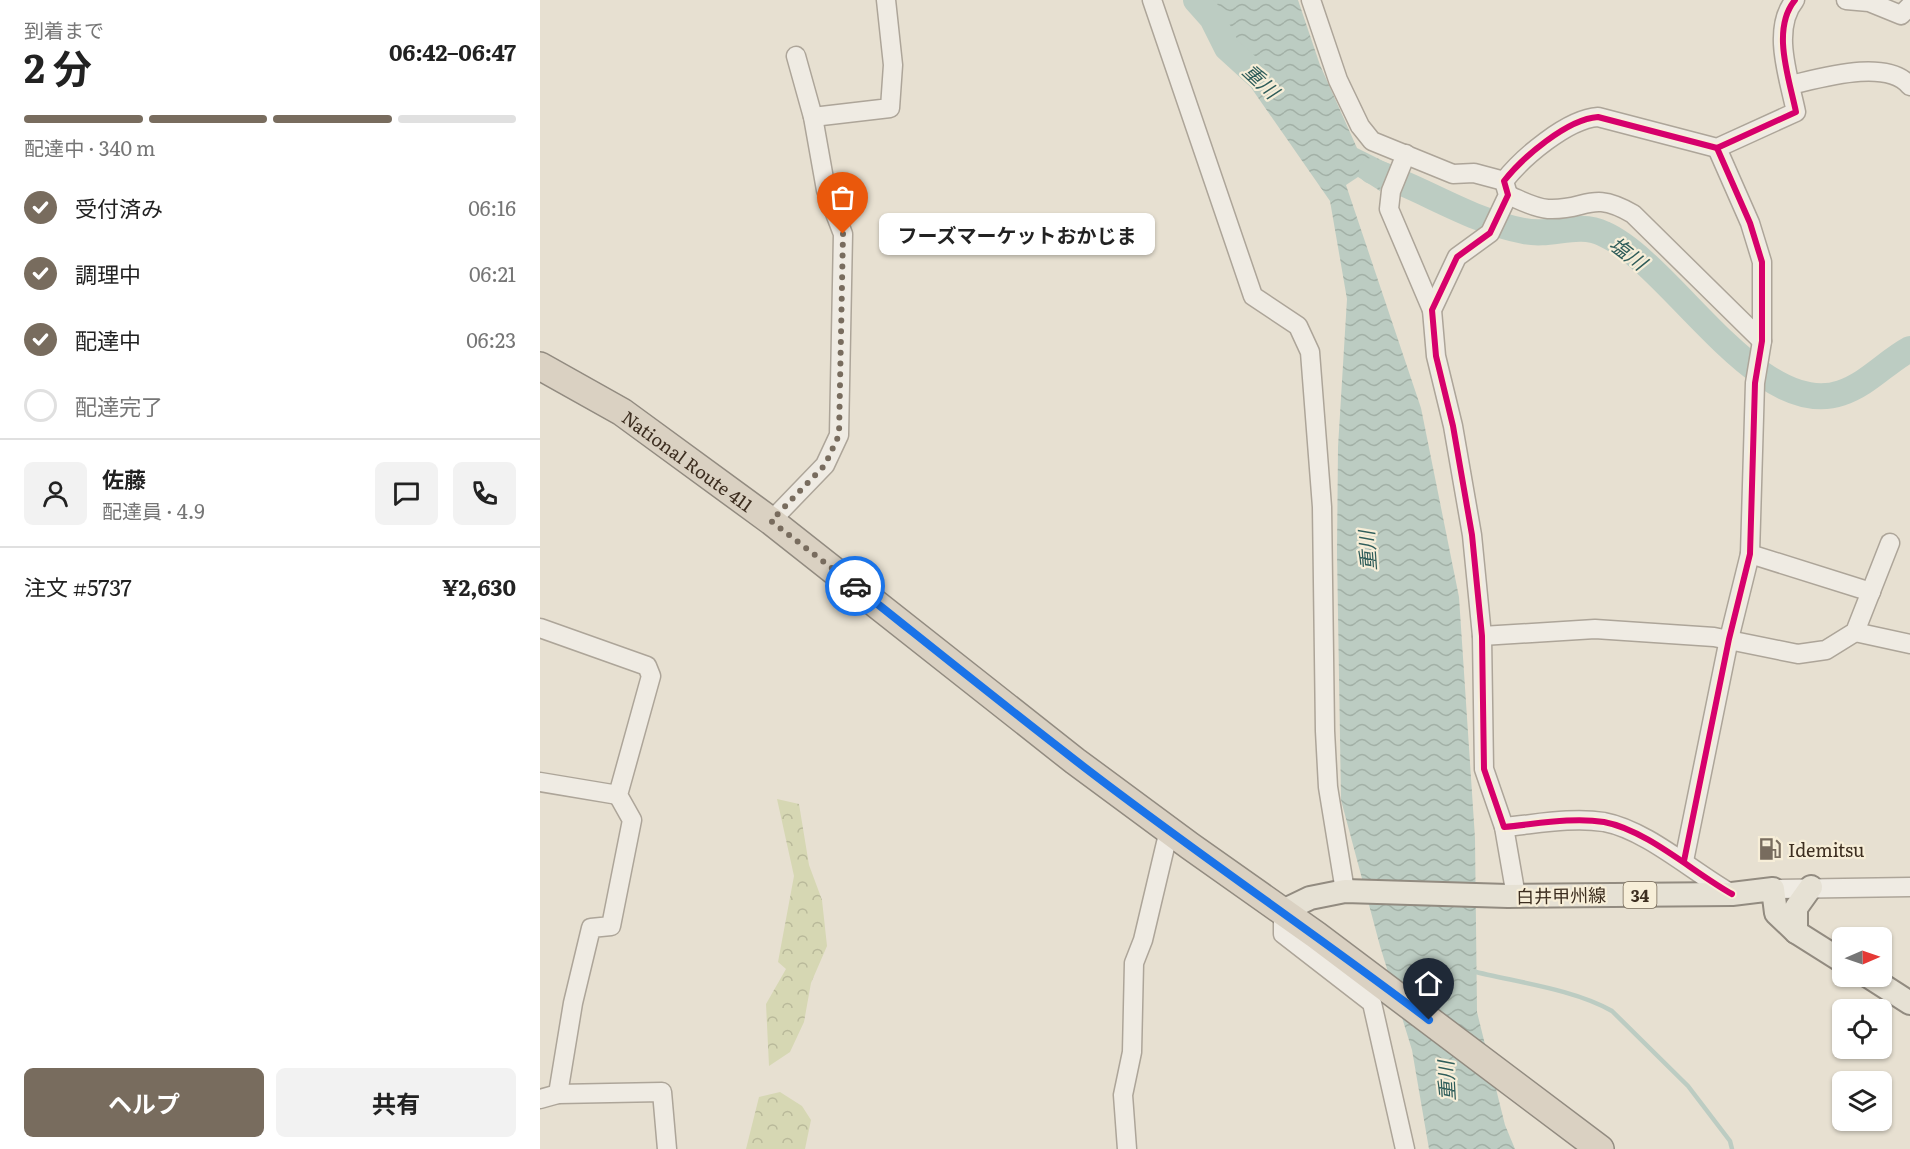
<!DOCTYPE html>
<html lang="ja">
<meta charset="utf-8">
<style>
:root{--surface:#fff;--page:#f2f2f2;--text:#222;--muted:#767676;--line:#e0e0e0;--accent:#786c5e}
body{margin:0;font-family:Literata,"Noto Sans JP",serif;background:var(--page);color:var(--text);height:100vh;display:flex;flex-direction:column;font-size:22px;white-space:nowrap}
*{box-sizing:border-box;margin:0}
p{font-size:20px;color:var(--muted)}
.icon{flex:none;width:33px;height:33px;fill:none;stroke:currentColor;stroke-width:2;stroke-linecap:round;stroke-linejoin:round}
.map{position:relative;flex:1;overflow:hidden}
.side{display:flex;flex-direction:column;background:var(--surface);width:540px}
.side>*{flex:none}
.needle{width:39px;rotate:88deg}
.tools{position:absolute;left:1292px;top:927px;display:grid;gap:12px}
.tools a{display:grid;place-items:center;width:60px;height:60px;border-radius:9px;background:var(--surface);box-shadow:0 2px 4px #0004;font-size:30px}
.pin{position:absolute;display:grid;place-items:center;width:51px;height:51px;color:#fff;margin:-62px -26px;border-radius:50% 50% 50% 0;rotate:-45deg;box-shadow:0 0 6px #0007}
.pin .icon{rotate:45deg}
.courier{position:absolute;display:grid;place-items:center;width:60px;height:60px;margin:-30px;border:4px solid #1a73e8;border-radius:50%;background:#fff;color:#222;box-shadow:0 2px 8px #0007}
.bubble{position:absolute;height:42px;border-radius:9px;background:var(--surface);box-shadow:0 2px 4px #0004;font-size:20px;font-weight:700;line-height:42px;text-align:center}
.head em{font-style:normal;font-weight:700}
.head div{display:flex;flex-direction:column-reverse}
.head{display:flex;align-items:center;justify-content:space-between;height:102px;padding:0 24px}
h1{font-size:39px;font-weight:700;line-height:45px}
.bar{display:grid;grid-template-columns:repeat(4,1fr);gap:9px 6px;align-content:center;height:72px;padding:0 24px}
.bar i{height:8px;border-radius:4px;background:var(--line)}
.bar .selected{background:var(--accent)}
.bar p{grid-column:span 4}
.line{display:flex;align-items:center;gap:15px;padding:0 24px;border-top:2px solid var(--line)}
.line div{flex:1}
.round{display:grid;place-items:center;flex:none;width:63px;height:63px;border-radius:9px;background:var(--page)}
ol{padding:0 24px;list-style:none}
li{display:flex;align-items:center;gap:18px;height:66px}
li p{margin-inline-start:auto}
li .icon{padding:6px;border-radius:50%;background:var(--accent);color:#fff;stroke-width:4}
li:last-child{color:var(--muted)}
li i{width:33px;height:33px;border:3px solid var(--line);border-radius:50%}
.action{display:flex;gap:12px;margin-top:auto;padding:12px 24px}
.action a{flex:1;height:69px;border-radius:9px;background:var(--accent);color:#fff;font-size:24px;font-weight:700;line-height:69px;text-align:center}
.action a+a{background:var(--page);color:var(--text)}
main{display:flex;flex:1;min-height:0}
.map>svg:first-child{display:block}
</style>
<main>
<section class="side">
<div class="head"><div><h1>2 分</h1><p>到着まで</p></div><em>06:42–06:47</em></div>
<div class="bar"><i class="selected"></i><i class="selected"></i><i class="selected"></i><i></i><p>配達中 · 340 m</p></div>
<ol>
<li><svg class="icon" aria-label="check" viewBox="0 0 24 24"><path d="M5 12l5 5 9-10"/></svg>受付済み<p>06:16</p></li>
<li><svg class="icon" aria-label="check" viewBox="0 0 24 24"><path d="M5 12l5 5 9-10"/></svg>調理中<p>06:21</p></li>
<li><svg class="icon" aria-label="check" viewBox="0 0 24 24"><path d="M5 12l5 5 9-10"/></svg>配達中<p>06:23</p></li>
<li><i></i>配達完了</li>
</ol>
<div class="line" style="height:108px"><a class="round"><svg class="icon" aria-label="person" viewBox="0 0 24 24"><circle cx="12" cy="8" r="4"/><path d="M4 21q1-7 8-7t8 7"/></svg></a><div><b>佐藤</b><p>配達員 · 4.9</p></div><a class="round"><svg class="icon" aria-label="chat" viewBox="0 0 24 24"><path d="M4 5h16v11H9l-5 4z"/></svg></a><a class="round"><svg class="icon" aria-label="phone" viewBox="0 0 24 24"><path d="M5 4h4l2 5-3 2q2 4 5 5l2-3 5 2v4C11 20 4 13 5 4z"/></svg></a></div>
<div class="line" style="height:78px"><div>注文 #5737</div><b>¥2,630</b></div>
<div class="action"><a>ヘルプ</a><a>共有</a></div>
</section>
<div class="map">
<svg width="1370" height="1149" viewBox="0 0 1370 1149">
<defs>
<pattern id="forest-crowns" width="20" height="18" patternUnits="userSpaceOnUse" patternTransform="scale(1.5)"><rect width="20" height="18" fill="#d6d7b3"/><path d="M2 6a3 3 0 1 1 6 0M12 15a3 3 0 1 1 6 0" fill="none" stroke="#b9b99a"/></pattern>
<pattern id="water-waves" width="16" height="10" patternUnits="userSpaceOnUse" patternTransform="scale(1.5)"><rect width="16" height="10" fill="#bcccc2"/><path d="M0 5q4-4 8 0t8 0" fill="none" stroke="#a2b0a6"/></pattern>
</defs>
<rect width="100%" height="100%" fill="#e7e0d1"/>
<!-- forest -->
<g fill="url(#forest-crowns)">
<path d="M237,799L259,804L269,865L282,900L287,946L271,983L264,1022L250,1052L229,1066L226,1004L246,969L238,962L254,876Z"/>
<path d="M240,1092L262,1106L271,1120L265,1149H206L219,1097Z"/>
</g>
<!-- water -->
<path fill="url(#water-waves)" d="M670,0H758L780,65L817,148L851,165L840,191L818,177L806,185L881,408L919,597L935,838L937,1012L965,1125L975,1149H889L872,1050L840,946L801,800L797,552L798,447L807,299L790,201L712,89Z"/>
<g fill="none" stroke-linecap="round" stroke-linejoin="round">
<!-- stream -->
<path stroke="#bcccc2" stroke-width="4.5" d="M932,971C975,982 1034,989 1072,1011L1148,1086L1190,1141L1192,1149"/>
<!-- river -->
<g stroke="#bcccc2" stroke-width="26">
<path d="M656,0L672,18L687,48L721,79"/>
<path d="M832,171C883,188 930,221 984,231C1012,237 1037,221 1064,234C1132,264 1218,421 1301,393C1328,384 1346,362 1370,349"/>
</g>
<!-- minor casing -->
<g stroke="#ada599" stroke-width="21">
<g id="minor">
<path d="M612,0L713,296L758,326L770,352L782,507L785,731L788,787L805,891"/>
<path d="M771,0L798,80L820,126L832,141L913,174L934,173L964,181"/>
<path d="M1306,0L1329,2L1361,15L1370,6"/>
<path d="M1251,85C1281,78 1347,58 1370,86"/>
<path d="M273,117L350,108L353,65L346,0"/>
<path d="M866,154L851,191L849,209L892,310"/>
<path d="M968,195C980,200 994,208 1008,209C1047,211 1050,189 1093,214L1222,341"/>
<path d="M231,521L285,465L299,435L303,234L286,190L273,117L256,56"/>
<path d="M1210,554L1331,592"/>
<path d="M0,628L107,666L111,676L78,795L92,820L71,926L51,928L33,1003L18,1094"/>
<path d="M1315,632L1370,644"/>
<path d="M942,636L1055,629L1174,637L1258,654L1286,650L1315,632L1350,543"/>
<path d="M0,782L78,795"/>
<path d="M964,827L976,896"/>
<path d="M1144,861L1189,639L1210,554L1215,383L1222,341V262L1210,223L1177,148"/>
<path d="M1233,889L1370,887"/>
<path d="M1192,894C1154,873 1107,830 1064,822C1032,817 997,824 964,827L944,769L942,636L932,535L913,426L896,356L892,310L917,257L950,233L968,195L964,181C982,158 1027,119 1058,117L1177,148L1256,112C1249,78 1231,29 1255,0"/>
<path d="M743,911V934L832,1003L865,1149"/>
<path d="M0,1099L18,1094L122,1092L127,1149"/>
<path d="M587,1149L583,1095L592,1052L594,963L603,940L629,830"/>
</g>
</g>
<!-- major casing -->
<g stroke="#928b80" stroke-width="26">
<g id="major">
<path d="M743,911L770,898L805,891L968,896L1192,894L1233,889L1236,913L1256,932L1302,961"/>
<path d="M1256,932V908L1271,887"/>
<path d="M1328,976L1370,1003"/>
</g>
</g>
<!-- highway casing -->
<g stroke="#928b80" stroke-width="30">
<g id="highway">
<path id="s1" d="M0,366L82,412L231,521L535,761L650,846L776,935L1060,1149"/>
</g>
</g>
<!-- minor -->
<use href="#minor" stroke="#efebe3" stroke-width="18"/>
<!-- major -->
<use href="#major" stroke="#e6e1d4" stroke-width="22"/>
<!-- highway -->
<use href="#highway" stroke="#dad1c2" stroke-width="27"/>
<!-- cycleway casing -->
<g stroke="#f7eed8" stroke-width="10">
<g id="cycleway">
<path d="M1144,861L1189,639L1210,554L1215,383L1222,341V262L1210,223L1177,148"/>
<path d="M1192,894C1154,873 1107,830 1064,822C1032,817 997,824 964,827L944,769L942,636L932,535L913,426L896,356L892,310L917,257L950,233L968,195L964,181C982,158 1027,119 1058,117L1177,148L1256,112C1249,78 1231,29 1255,0"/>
</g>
</g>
<!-- cycleway -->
<use href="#cycleway" stroke="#d6006c" stroke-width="6"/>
</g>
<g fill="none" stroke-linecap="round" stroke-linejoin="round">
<!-- done -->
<path stroke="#786c5e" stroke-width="6" stroke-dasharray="0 10.8" d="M303,234L299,435L285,465L231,521L315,586"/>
<!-- route -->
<path stroke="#1a73e8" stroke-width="8" d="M315,586C388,644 461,703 535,760C651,850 772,931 889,1020"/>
</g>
<!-- icons -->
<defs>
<g id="fuel-bare" transform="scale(1.8)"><path d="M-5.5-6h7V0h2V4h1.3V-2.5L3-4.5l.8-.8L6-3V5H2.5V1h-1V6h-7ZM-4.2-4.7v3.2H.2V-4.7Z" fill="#786c5e" stroke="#f7eed8" stroke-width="2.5" paint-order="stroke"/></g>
</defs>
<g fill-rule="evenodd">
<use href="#fuel-bare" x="1230" y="849"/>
</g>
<g text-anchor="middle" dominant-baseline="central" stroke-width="4.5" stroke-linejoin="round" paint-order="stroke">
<!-- shield labels -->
<rect fill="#f7eed8" stroke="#756857" stroke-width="1.5" x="1083.5" y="882" width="33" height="26" rx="4.5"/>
<g font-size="16" font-weight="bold" fill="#3d2e20">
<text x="1100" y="895">34</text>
</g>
<!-- street labels -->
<g font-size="18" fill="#3d2e20" stroke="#f7eed8">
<text stroke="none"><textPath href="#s1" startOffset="176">National Route 411</textPath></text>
<text transform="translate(1021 895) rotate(-1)">白井甲州線</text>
</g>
<!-- poi labels -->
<g font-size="18" fill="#3d2e20" stroke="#f7eed8" text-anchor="start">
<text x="1248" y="849">Idemitsu</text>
</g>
<!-- water labels -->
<g font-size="20" font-style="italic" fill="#2f5d5a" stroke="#f7eed8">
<text transform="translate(722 80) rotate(43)">重川</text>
<text transform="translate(1089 252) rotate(37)">塩川</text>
<text transform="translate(826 551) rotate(-94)">重川</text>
<text transform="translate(905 1081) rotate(-93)">重川</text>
</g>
</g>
</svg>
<div class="tools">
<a><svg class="needle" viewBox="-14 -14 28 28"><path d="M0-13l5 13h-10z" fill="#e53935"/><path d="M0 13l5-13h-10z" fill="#767676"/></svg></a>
<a><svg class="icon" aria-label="locate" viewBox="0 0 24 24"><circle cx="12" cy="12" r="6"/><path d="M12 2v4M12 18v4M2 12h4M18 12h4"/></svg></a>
<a><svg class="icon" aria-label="layers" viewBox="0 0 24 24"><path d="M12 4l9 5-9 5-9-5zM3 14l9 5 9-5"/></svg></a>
</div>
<div class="pin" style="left:303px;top:234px;background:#ea580c"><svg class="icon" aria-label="bag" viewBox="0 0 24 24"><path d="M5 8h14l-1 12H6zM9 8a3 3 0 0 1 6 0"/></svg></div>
<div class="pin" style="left:889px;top:1020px;background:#1f2937"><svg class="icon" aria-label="home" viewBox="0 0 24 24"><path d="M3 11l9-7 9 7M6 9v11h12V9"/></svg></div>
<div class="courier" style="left:315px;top:586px"><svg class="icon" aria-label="car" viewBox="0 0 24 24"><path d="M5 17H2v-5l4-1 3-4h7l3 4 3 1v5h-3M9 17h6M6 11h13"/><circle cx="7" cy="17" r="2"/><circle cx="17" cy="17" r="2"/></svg></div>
<div class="bubble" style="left:339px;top:213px;width:276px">フーズマーケットおかじま</div>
</div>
</main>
